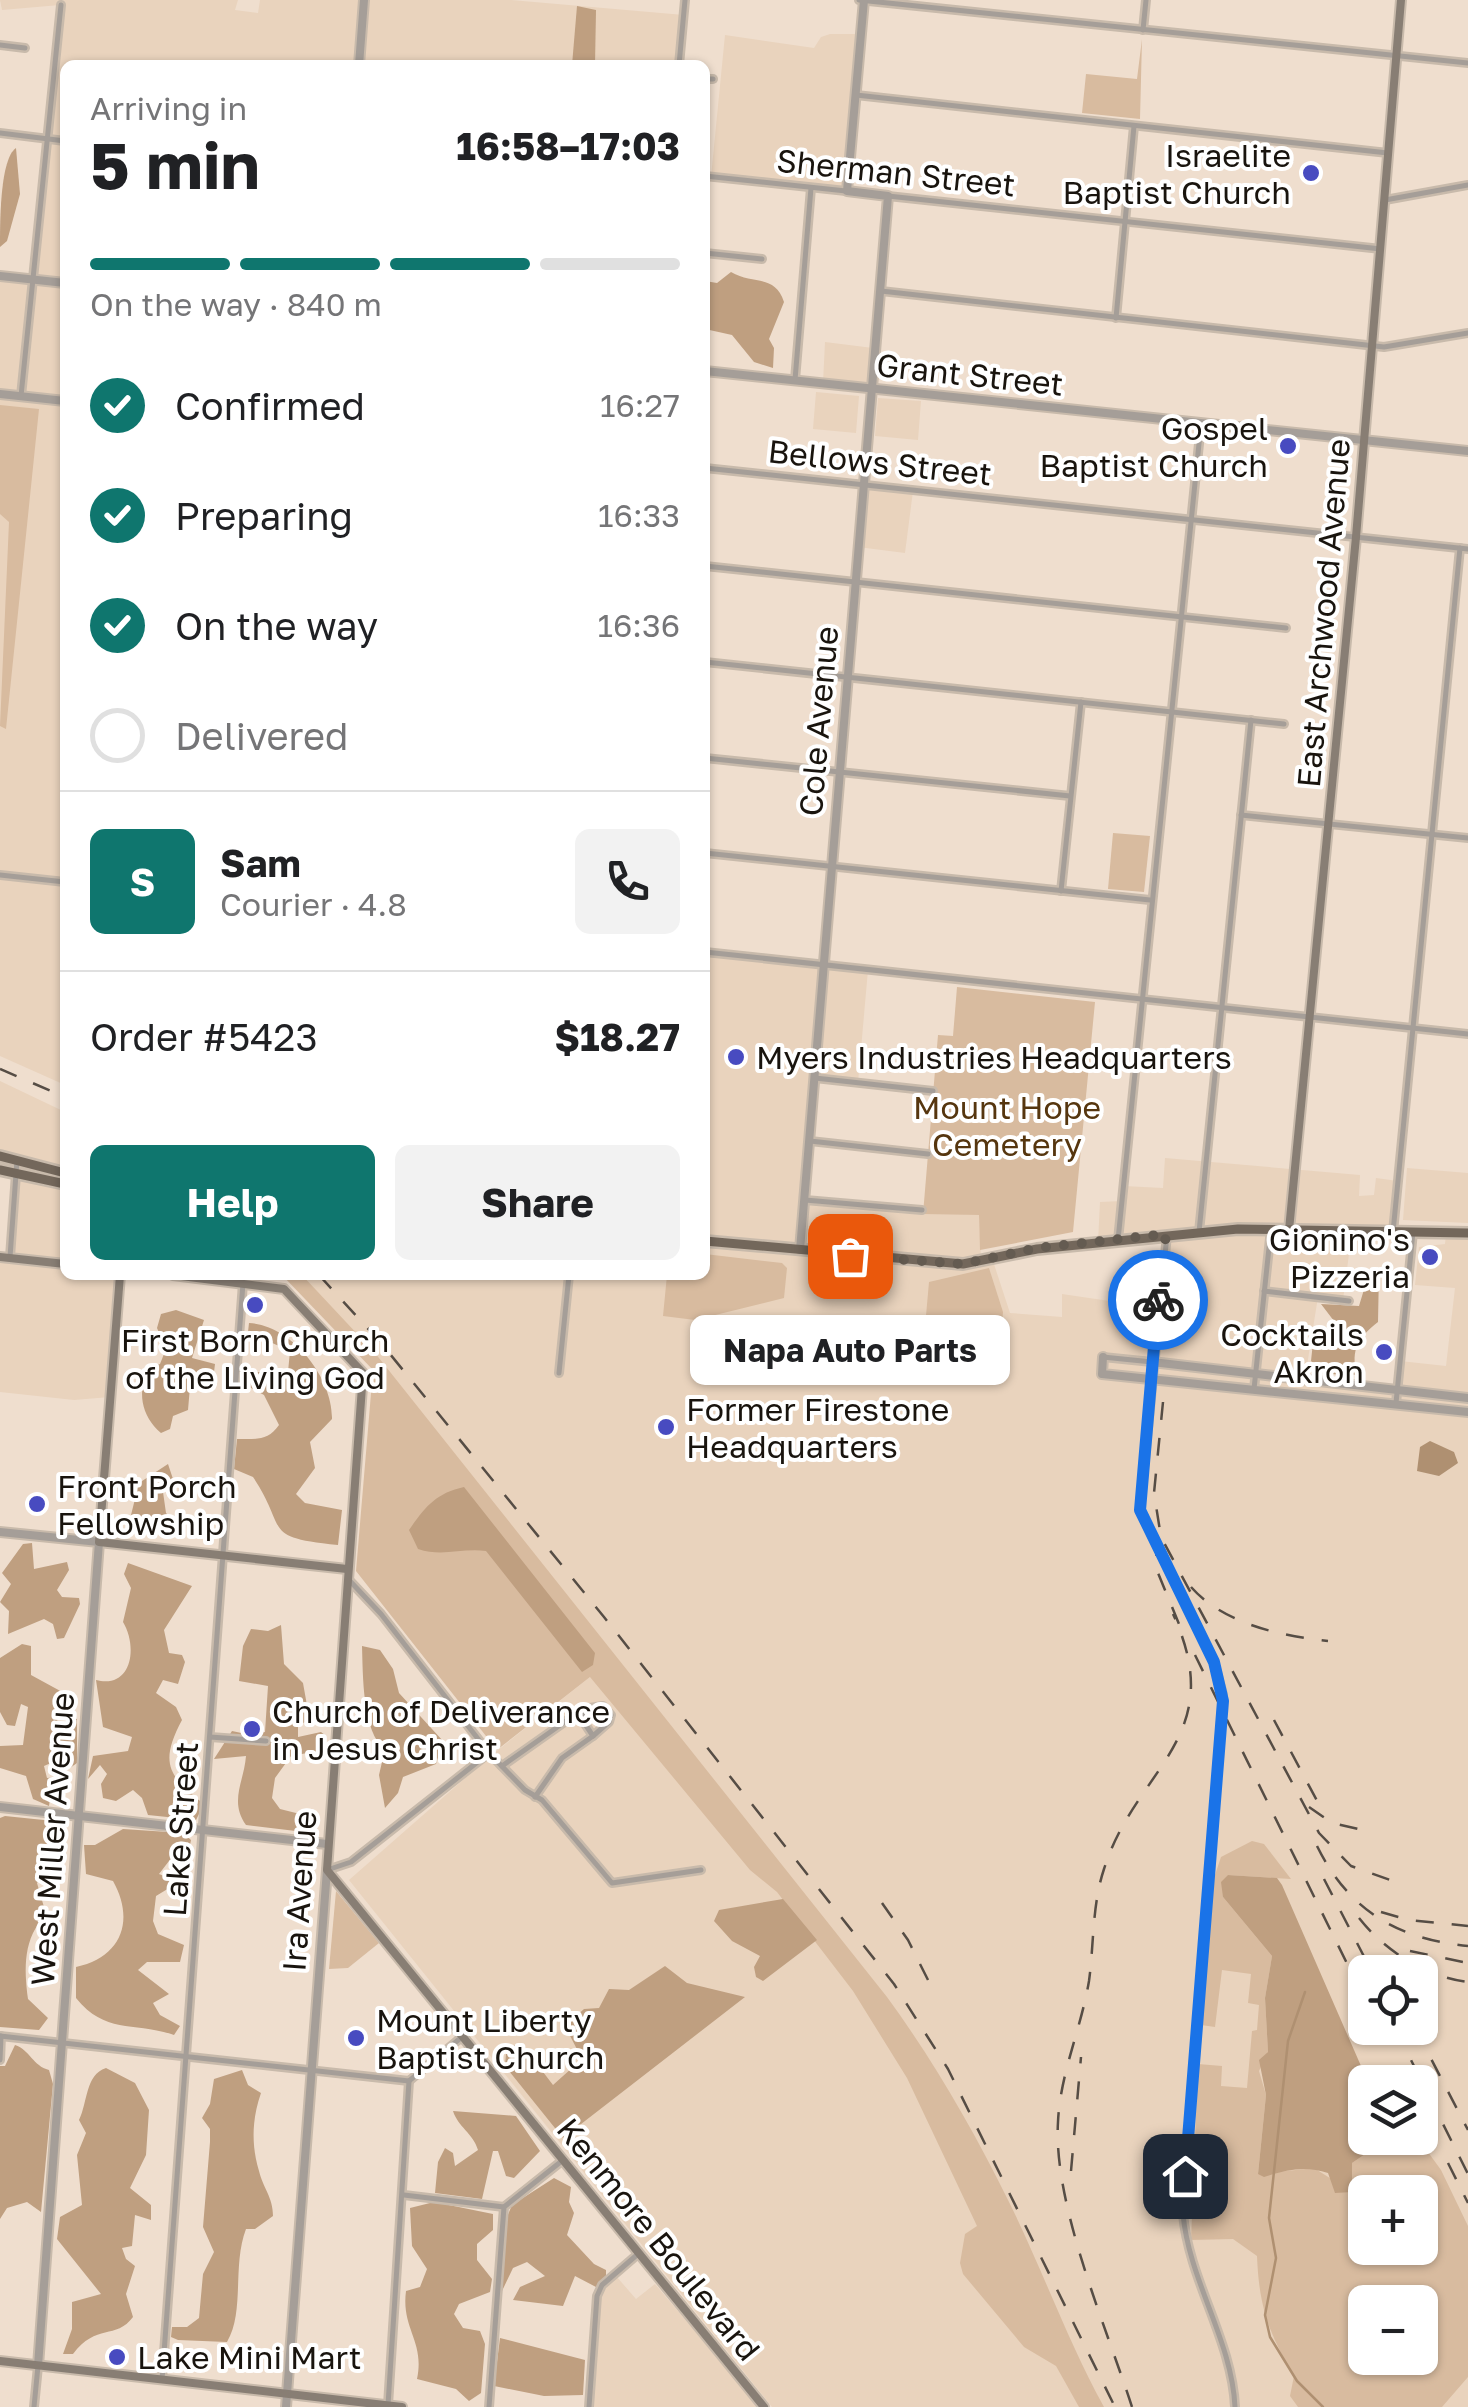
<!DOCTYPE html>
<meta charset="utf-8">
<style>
:root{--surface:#fff;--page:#f2f2f2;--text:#202124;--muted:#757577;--line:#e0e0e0;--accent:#0f766e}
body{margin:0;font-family:"Golos Text",sans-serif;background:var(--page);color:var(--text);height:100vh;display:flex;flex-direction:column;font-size:38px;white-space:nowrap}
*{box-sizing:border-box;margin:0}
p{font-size:32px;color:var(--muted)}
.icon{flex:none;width:55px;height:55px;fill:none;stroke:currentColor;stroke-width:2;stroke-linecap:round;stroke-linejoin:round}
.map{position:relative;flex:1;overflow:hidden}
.details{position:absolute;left:60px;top:60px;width:650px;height:1220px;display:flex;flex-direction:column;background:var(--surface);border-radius:15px;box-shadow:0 2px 8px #0004}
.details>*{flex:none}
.controls{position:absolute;left:1348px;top:1955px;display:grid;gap:20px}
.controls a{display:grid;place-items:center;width:90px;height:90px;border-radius:15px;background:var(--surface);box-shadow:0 2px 8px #0004;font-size:50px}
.pin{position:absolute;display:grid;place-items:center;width:85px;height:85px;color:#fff;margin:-42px;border-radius:20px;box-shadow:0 5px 15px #0006}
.courier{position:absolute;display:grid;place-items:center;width:100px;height:100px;margin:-50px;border:8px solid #1a73e8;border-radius:50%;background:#fff;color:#222;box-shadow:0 2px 12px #0007}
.bubble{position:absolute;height:70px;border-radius:15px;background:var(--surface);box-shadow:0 2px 8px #0004;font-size:32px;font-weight:700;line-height:70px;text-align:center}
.overview em{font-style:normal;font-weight:700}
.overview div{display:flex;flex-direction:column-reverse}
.overview{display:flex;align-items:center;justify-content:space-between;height:170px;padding:0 30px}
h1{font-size:65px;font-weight:700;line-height:75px}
.bar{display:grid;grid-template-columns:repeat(4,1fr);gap:15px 10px;align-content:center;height:120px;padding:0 30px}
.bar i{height:12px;border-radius:8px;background:var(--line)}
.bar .current{background:var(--accent)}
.bar p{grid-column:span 4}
.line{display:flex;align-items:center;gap:25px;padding:0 30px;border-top:2px solid var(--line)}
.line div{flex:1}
.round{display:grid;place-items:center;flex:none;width:105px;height:105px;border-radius:15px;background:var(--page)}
ol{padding:0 30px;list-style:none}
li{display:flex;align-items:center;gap:30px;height:110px}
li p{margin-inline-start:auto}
li .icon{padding:10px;border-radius:50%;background:var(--accent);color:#fff;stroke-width:4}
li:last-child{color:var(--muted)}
li i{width:55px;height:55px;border:5px solid var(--line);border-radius:50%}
.primary-button{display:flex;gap:20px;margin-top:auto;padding:20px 30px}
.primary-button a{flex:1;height:115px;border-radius:15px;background:var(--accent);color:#fff;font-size:40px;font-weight:700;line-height:115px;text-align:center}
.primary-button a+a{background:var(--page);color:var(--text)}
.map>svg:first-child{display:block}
</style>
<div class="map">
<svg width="1468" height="2407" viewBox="0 0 1468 2407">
<rect width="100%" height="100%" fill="#efdece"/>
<!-- built -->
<g fill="#e9d3bd" fill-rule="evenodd">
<path d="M0,0H238L235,10L258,13L260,0H511L684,15L679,65H65V1085L0,1056V276L32,278L60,5L2,10Z"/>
<path d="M830,34H861L847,191L711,177L725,35L814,48L821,37Z"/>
<path d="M825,342L873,348L870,388L823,383Z"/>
<path d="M816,392L859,396L856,433L813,429Z"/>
<path d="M878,398L921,401L918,440L875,436Z"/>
<path d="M862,485L913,491L905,553L858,547Z"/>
<path d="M705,952L868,970L858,1083L815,1078L804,1203L979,1215L981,1260L992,1258L1010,1313L1062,1317V1294L1157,1308L1166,1235L1098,1242L1100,1202L1122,1201L1124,1186L1163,1188L1165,1158L1360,1175L1359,1196L1374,1195L1376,1178L1398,1181L1393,1232L1352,1231L1343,1300L1318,1297L1305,1378L1397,1390L1400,1361L1446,1366L1455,1288L1415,1285L1419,1247L1445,1244L1446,1233H1468V2407H772L349,1880L488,1758L590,1677L382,1365L302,1275H705ZM1365,1972H1420V2028H1365ZM1365,2082H1420V2138H1365ZM1365,2192H1420V2248H1365ZM1365,2302H1420V2358H1365Z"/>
<path d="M0,1081L65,1112V1171L0,1154Z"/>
<path d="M1407,1168L1468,1173V1223L1403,1220Z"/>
<path d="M18,1176L65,1185V1275H120L110,1397L74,1400L0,1392V1257L11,1258Z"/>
<path d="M616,2276L636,2299L655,2284L759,2407H592L601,2294Z"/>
</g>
<!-- green -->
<g fill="#d8bb9f" fill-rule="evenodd">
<path d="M1142,39L1140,119L1082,113L1086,74L1137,79Z"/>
<path d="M0,405L39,409L6,729L0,726L9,522L0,514Z"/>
<path d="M1113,833L1150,836L1144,892L1108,889Z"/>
<path d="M957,987L1095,1002L1073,1232L980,1250L979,1215L923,1214L938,1035L953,1036Z"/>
<path d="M705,1254L782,1263L787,1268L784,1298L695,1320L663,1316L667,1275H705Z"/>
<path d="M989,1268L1003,1312L1001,1337L925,1327L929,1282Z"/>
<path d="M282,1275H302L375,1353L887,1997C933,2060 973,2129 1008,2200C1042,2268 1067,2340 1104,2407H1079L1056,2366L1024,2347L963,2274L960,2263L965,2234L977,2226L907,2078L853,1991L777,1892L750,1870L590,1677L497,1750L356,1571L373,1370Z"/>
<path d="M1252,1841L1264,1844L1291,1879L1228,1875L1223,1897L1272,1956L1265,1998L1268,2052L1259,2071L1266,2095L1258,2174L1314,2168L1352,2192V2163L1389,2138L1420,2141L1441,2170L1468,2226V2377L1442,2407H1298L1290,2396L1294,2376C1268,2332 1259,2306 1257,2256L1233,2239L1191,2240L1198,2064L1222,2066L1221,2086L1247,2088L1252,2031L1257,2030L1259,2005L1248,2003L1251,1974L1222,1970L1215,2027L1201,2025L1214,1878L1221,1857ZM1365,2192H1420V2248H1365ZM1365,2302H1420V2358H1365Z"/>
<path d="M336,1891L379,1943L348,1968L329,1969Z"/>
</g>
<!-- forest -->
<g fill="#bf9f80">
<path d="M577,6L596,10L595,65H572Z"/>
<path d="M16,148L20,194L7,241L0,247C0,221 0,159 16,148Z"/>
<path d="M731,272C753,285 775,274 784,302L769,339L774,348L773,368L754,362L732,335L705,329V281L717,283Z"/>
<path d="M1374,1270L1379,1271L1378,1322C1359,1337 1350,1349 1357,1375L1325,1374L1311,1361L1314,1333L1335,1331L1334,1321L1321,1304L1359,1306L1369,1273Z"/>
<path d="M176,1310L204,1320L192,1358L215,1364L214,1372L191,1375L188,1410L173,1416L170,1429L161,1433C141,1416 136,1390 150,1367L160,1364L166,1349L157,1328L161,1314Z"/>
<path d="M249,1323C291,1325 333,1377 332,1419L310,1442L315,1468L296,1494L305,1503L342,1510L338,1545C260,1537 289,1531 253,1477L234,1469L237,1439C256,1439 268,1441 279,1425L264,1395L242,1383L250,1372H288L290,1351L248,1332Z"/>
<path d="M168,1464L173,1479L163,1492L166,1513L174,1521L139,1524L131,1515L139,1483Z"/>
<path d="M464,1487L595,1653L593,1665L582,1672L486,1551C461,1548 442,1557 418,1549L409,1530C425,1507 436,1493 464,1487Z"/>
<path d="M32,1543L34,1569L67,1562L69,1570L57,1590L62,1597L79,1598L80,1604L64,1638L57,1639L53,1624L44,1619L8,1634L9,1611L0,1602L11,1584L2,1573L23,1544Z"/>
<path d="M128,1563L192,1586L164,1630L169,1653L182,1655L185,1662L178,1684L163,1680L156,1693L176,1707L182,1720C158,1765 170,1777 204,1804L196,1820L148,1815L142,1798L133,1790L116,1801L103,1798L101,1784L107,1774L100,1765L88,1779L93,1756L128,1751L132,1737L103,1727L96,1680C132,1689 138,1647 123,1622L131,1588L124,1574Z"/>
<path d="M281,1625L284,1664L303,1683L308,1711L318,1709L323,1715L298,1725V1737L321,1732L326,1736L318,1751L291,1756L275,1778L272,1798L280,1809L300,1814L306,1823L304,1832L246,1825C229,1801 244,1782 246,1756L214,1759L232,1731L251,1735L265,1732L268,1686L239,1681L243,1646L251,1629L268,1631Z"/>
<path d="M22,1644L31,1646V1675L64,1693L55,1730L63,1735L71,1718L77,1719V1763L70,1768L60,1759L44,1766L47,1778L67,1776L66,1784L51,1791L49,1806L33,1799L26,1776L0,1768V1746L23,1745L28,1707L21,1704L15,1726L7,1725L0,1712V1658Z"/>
<path d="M362,1646L380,1650L393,1669L399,1693L443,1741L436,1764L403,1777L398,1793L385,1808L379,1775L385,1749C362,1733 363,1674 362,1646Z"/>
<path d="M5,1816L63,1822L54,1840L52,1861L37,1883L46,1914C23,1939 24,1967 28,1999L48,2018L39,2030L0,2027V1818Z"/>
<path d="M123,1829L183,1833L191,1840L188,1856L169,1861L159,1874L179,1882L156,1896L153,1921L158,1934L184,1945L180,1962H147L138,1970L169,1994L153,2003L160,2015L180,2026L174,2035C133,2021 106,2035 76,1998V1967C122,1957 135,1920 113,1881L86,1874L84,1845H95Z"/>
<path d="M1228,1875L1277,1878L1282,1885L1368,2082L1365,2138H1389L1352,2163V2192L1335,2193L1328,2173C1305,2165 1285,2170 1264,2177L1258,2174L1266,2095L1259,2060L1268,2052L1265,1998L1272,1956L1223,1897L1221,1882Z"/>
<path d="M783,1899L817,1940L763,1981L756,1977L754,1967L760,1956L732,1941L714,1921L719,1910Z"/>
<path d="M665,1966L687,1983L745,1997L563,2138L505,2066L506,2054L514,2045L524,2047L553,2085L582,2059L565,2026L584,2009L599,2008L609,1989L629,1990Z"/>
<path d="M15,2045C30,2050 33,2066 49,2070L53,2084L41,2212L27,2202L7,2208L0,2219V2066H5Z"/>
<path d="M106,2068L135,2083L149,2110L146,2155L130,2188L151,2205V2220L135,2215L132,2246L122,2248L126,2259L135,2266L126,2294L133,2317C116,2340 96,2323 73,2354H63L72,2329V2302L101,2294L57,2239L60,2217L82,2205L77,2155L86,2133L79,2120C88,2102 85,2075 106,2068Z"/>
<path d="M242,2070L248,2085L261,2093C252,2119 251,2144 259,2171C263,2188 273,2197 273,2216L255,2229H246C232,2266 245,2311 227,2342L178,2340L171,2337L172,2327H187L199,2318L203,2274L214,2252L203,2227L210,2142V2129L202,2118L210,2104L214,2079Z"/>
<path d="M453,2111L516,2116L540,2151L514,2178L506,2176L498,2151H493L482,2199L435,2193L438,2162L445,2148L453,2153L455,2166L478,2150C473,2133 458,2127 453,2111Z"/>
<path d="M554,2178L571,2187L569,2202L574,2213L567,2235L594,2264L606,2270V2276L596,2287L575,2276L563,2306L513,2300L520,2287L545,2276L527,2262L513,2268L502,2291L507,2217L512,2205Z"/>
<path d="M434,2202L493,2214V2230L477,2244V2260L492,2279L490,2292L459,2304L454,2314L463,2328L480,2331L485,2344L481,2393L469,2401L456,2389L417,2379C425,2341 401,2329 406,2291L420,2287L427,2269L412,2246L410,2208Z"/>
<path d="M500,2338L585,2360L583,2395L544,2396L494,2386Z"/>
</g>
<!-- water -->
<path fill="#af9071" d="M1430,1441L1454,1452L1458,1463L1439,1476L1417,1471L1420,1447Z"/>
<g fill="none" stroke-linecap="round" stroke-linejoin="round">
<!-- stream -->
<path stroke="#af9071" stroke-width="2.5" d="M1305,1992L1288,2041L1269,2218L1276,2258L1265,2315L1270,2337L1297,2381L1323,2407"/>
<!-- minor casing -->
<g stroke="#c8baab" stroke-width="10">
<g id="minor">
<path d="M859,0L1468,63"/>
<path d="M1143,30L1146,0"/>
<path d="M0,45L25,48"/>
<path d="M679,65L685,0"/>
<path d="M705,79H713"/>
<path d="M856,95L1388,153"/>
<path d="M0,133L65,141"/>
<path d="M705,176L846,191"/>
<path d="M888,196L1381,249"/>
<path d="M1385,200L1468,185"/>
<path d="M705,253L762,259"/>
<path d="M881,291L1384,347L1468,333"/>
<path d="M1116,318L1134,126"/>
<path d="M795,380L811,188"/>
<path d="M21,396L61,5"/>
<path d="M705,468L1468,549"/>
<path d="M705,566L1286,628"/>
<path d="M705,662L1284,724"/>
<path d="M705,758L1070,796"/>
<path d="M1241,815L1468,838"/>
<path d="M705,853L1150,900"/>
<path d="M0,875L65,882"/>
<path d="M1061,891L1081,702"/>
<path d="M705,952L1468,1034"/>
<path d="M815,1078L933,1091"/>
<path d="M810,1141L928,1154"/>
<path d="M805,1200L922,1210"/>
<path d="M1199,1232L1251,720"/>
<path d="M1393,1232L1460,548"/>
<path d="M1167,1235L1140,1510L1214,1662L1223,1694L1183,2214C1189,2281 1232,2340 1235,2407"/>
<path d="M1118,1240L1201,424"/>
<path d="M10,1257L17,1160"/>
<path d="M1264,1291L1349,1301"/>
<path d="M1103,1357L1152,1362"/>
<path d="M559,1373L569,1275"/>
<path d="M1254,1389L1271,1229"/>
<path d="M1396,1403L1413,1232"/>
<path d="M349,1580L381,1614L489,1753L525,1790L542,1800L612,1883L701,1870"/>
<path d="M210,1737L266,1741"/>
<path d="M502,1766L583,1709L603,1706L611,1715L609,1722L593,1736L583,1721L586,1708"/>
<path d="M535,1797L562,1758L593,1736"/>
<path d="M327,1870L351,1862L489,1753"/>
<path d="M0,2036L409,2081L463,2036"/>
<path d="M0,2060L1,2036"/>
<path d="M404,2195L504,2207"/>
<path d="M162,2380L243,1283"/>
<path d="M388,2405L409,2081"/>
<path d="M34,2407L38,2366"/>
<path d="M489,2407L504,2207L563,2160"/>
<path d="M589,2407L597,2296L602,2285L638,2254"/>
</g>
</g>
<!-- tertiary casing -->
<g stroke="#c8baab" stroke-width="12">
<g id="tertiary">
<path d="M359,65L364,0"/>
<path d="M0,276L65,283"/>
<path d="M705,371L1468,451"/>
<path d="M0,394L65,401"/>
<path d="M800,1250L888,196L847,191L864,0"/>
<path d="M1103,1357L1102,1374L1468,1412"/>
<path d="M1152,1362L1468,1398"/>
<path d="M0,1532L99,1542L38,2366"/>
<path d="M0,1807L327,1844"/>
<path d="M286,2407L327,1870"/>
</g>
</g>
<!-- secondary casing -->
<g stroke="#c8baab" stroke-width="12">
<g id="secondary">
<path d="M1289,1230L1356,537L1401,0"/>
<path d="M0,1257L65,1264"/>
<path d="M120,1275L99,1542L347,1569"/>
<path d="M173,1275L284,1289L363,1373L327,1870L764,2407"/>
<path d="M0,2361L402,2407"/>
</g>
</g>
<!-- primary casing -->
<g stroke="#c8baab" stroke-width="14">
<g id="primary">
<path d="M0,1156L65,1173"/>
<path d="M0,1170L65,1184"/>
<path d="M705,1241L963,1264L1037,1249L1238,1229L1468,1233"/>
</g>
</g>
<!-- minor -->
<use href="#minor" stroke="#a59e98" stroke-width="5"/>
<!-- tertiary -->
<use href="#tertiary" stroke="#a59e98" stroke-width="8"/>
<!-- secondary -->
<use href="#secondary" stroke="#887e74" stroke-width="8"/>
<!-- primary -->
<use href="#primary" stroke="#73675b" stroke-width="9"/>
<!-- rail -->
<g stroke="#564d45" stroke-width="2.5" stroke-dasharray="18 18" stroke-linecap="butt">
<path d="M0,1069L65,1097"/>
<path d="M319,1275L381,1343L604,1617L894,1984L948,2069L1115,2407"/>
<path d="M1163,1402L1154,1493L1161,1537L1319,1833L1351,1866L1393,1881"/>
<path d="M1155,1538L1158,1573L1179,1624"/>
<path d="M1191,1587C1224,1624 1281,1636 1328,1641"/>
<path d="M1195,1655L1365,2000"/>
<path d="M1274,1720L1323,1812"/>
<path d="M1309,1807L1332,1823L1363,1830"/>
<path d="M1317,1846C1349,1911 1398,1939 1468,1946"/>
<path d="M1324,1879L1372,1972"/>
<path d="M882,1903L908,1940L930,1984"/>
<path d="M1381,1912L1409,1920L1468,1926"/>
<path d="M1359,1918C1385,1951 1426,1977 1468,1982"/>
<path d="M1410,1951L1468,1963"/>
<path d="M1395,2028L1468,2174"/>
<path d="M1415,2028L1468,2130"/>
<path d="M1448,2163L1468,2203"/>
<path d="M1071,2171L1081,2057"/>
<path d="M1132,2407C1106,2326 1053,2205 1058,2122C1060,2074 1081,2029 1089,1981C1094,1944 1092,1905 1104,1869C1136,1767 1230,1738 1173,1614"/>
</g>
</g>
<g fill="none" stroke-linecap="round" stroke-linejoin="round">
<!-- done -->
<path stroke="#645b51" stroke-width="10" stroke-dasharray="0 18" d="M850,1256L963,1264L1037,1248L1166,1234L1158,1300"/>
<!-- route -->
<path stroke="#1a73e8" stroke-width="12" d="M1158,1300L1140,1510L1214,1662L1223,1701L1185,2176"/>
</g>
<!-- markers -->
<g fill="#484bc0" stroke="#fff" stroke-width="4">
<circle cx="1311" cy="173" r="10"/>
<circle cx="1288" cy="446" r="10"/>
<circle cx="736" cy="1057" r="10"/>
<circle cx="1430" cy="1257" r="10"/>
<circle cx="255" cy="1305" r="10"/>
<circle cx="1384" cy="1352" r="10"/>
<circle cx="666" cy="1427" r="10"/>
<circle cx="37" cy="1504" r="10"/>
<circle cx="252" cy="1729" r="10"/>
<circle cx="356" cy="2038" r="10"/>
<circle cx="117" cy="2357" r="10"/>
</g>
<g text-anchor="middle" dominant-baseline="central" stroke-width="8" stroke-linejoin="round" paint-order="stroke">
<!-- poi labels -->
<g font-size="32" fill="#19140e" stroke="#fff" text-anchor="start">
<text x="1291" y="155" text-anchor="end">Israelite<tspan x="1291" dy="37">Baptist Church</tspan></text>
<text x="1268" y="428" text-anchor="end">Gospel<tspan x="1268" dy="37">Baptist Church</tspan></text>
<text x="756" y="1057">Myers Industries Headquarters</text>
<text x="1410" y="1239" text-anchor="end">Gionino's<tspan x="1410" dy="37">Pizzeria</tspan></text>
<text x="1364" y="1334" text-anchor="end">Cocktails<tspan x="1364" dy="37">Akron</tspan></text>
<text x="255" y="1340" text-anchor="middle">First Born Church<tspan x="255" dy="37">of the Living God</tspan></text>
<text x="686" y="1409">Former Firestone<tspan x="686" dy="37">Headquarters</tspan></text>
<text x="57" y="1486">Front Porch<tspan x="57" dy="37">Fellowship</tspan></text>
<text x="272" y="1711">Church of Deliverance<tspan x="272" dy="37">in Jesus Christ</tspan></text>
<text x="376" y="2020">Mount Liberty<tspan x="376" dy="37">Baptist Church</tspan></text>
<text x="137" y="2357">Lake Mini Mart</text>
</g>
<!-- street labels -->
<g font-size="32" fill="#19140e" stroke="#fff">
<text transform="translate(896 172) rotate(6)">Sherman Street</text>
<text transform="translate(970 374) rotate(6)">Grant Street</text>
<text transform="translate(880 462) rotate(6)">Bellows Street</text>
<text transform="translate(1323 613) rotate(-85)">East Archwood Avenue</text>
<text transform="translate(818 721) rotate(-85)">Cole Avenue</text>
<text transform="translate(180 1829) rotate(-86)">Lake Street</text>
<text transform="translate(52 1839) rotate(-86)">West Miller Avenue</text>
<text transform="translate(299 1891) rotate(-86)">Ira Avenue</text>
<text transform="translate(659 2239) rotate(51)">Kenmore Boulevard</text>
</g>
<!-- park labels -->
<g font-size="32" fill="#56360f" stroke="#fff">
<text x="1007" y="1107">Mount Hope<tspan x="1007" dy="37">Cemetery</tspan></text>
</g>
</g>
</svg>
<div class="controls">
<a><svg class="icon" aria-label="locate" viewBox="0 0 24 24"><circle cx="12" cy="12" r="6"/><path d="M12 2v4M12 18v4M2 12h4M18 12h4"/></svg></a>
<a><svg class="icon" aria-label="layers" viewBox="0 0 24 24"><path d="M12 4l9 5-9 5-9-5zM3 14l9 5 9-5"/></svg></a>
<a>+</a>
<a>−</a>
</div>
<div class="pin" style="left:850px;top:1256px;background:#ea580c"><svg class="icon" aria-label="bag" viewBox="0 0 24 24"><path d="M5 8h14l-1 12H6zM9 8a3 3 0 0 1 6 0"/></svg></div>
<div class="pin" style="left:1185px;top:2176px;background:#1f2937"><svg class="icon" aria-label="home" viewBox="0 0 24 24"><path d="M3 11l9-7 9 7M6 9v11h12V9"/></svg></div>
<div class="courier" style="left:1158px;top:1300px"><svg class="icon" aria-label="bike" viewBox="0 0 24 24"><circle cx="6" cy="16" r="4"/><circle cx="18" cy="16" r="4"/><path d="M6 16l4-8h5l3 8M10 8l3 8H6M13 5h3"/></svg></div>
<div class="bubble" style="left:690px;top:1315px;width:320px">Napa Auto Parts</div>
<section class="details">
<div class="overview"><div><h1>5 min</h1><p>Arriving in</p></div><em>16:58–17:03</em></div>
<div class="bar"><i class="current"></i><i class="current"></i><i class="current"></i><i></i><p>On the way · 840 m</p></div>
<ol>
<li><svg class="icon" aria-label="check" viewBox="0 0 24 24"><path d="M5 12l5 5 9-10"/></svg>Confirmed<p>16:27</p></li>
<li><svg class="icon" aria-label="check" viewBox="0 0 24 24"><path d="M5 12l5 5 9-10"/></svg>Preparing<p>16:33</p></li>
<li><svg class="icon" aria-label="check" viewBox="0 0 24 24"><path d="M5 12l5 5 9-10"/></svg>On the way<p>16:36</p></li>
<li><i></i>Delivered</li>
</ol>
<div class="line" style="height:180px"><b class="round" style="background:var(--accent);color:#fff">S</b><div><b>Sam</b><p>Courier · 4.8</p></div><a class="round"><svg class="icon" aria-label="phone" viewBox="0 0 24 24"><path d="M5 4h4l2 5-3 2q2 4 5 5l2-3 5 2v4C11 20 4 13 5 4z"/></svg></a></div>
<div class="line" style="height:130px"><div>Order #5423</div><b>$18.27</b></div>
<div class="primary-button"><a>Help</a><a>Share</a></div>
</section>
</div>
